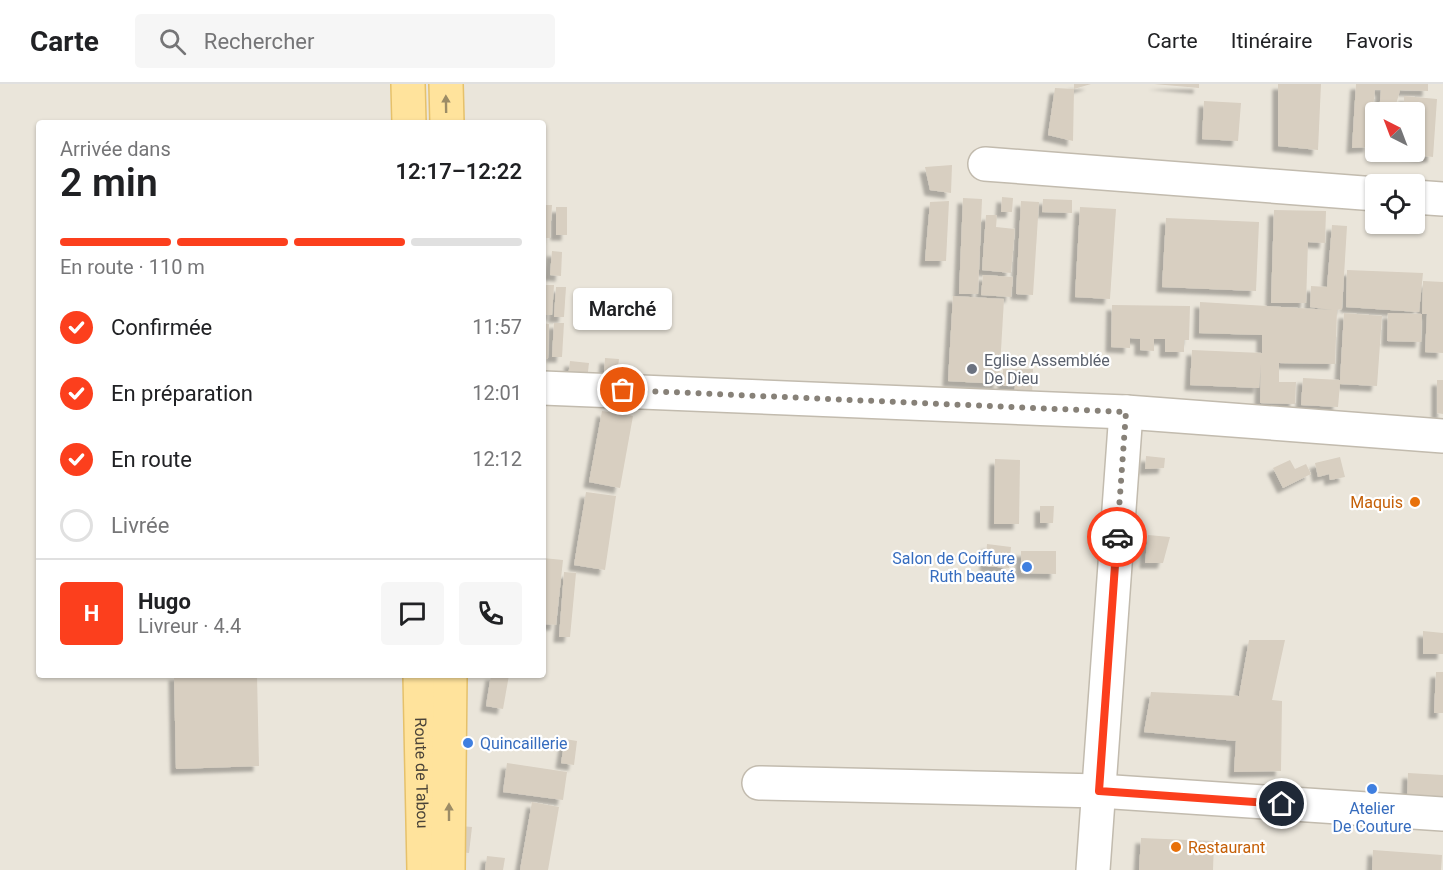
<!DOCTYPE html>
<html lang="fr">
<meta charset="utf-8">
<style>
:root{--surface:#fff;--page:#f6f6f6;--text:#202124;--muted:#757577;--line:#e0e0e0;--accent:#fc3f1d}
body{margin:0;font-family:Roboto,sans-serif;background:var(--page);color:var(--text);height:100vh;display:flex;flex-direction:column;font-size:22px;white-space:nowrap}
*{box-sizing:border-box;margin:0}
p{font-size:20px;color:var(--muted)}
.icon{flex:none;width:33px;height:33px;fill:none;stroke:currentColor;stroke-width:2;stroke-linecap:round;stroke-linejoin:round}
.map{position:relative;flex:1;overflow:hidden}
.panel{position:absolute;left:36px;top:36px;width:510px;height:558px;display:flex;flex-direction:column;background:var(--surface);border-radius:6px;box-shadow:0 2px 4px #0004}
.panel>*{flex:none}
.needle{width:39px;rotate:318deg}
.tools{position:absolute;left:1365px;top:18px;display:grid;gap:12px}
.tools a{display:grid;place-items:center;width:60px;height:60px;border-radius:6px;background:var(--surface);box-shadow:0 2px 4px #0004;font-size:30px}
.pin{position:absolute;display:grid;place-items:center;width:51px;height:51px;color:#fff;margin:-26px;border:3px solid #fff;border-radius:50%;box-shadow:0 2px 6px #0007}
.courier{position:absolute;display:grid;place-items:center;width:60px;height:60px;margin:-30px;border:4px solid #fc3f1d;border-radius:50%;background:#fff;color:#222;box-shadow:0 2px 8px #0007}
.bubble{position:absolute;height:42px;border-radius:6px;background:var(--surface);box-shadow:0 2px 4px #0004;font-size:20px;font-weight:600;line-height:42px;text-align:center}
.overview em{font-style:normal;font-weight:600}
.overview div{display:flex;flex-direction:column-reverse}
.overview{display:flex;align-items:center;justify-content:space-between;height:102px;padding:0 24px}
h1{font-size:39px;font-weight:600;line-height:45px}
.bar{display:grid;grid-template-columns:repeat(4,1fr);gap:9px 6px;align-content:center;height:72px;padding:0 24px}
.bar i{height:8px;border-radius:4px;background:var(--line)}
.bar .on{background:var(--accent)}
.bar p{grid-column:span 4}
.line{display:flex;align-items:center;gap:15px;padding:0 24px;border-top:2px solid var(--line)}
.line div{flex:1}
.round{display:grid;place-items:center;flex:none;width:63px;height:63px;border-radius:6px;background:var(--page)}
ol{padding:0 24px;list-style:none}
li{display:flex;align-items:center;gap:18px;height:66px}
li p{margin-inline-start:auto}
li .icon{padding:6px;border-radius:50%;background:var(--accent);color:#fff;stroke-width:4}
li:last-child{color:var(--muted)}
li i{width:33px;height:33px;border:3px solid var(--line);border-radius:50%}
header{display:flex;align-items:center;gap:36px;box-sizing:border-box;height:84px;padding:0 30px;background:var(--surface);border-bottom:2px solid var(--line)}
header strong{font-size:28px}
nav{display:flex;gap:33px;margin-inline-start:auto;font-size:21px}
.search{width:420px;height:54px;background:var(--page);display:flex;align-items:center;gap:15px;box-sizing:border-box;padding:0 21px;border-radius:6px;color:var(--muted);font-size:22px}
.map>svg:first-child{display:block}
</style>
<header>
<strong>Carte</strong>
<div class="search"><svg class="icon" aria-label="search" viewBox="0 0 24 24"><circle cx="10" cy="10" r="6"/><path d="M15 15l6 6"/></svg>Rechercher</div>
<nav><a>Carte</a><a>Itinéraire</a><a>Favoris</a></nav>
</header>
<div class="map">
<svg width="1443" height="786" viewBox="0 0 1443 786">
<defs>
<filter id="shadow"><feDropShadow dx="-5.5" dy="5.5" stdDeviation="1.5" flood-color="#0004"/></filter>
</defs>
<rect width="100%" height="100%" fill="#f6f3ec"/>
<!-- residential -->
<path fill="#eae5da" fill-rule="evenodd" d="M0,0H1443V786H0ZM1376,28H1414V68H1376ZM39,39H543V591H39ZM1376,100H1414V140H1376Z"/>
<!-- building -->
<g fill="#d8cfc1" filter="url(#shadow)">
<path d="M1074,0H1091L1074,5Z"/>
<path d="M1154,0H1199V4Z"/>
<path d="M1278,0H1321L1318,66L1278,62Z"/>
<path d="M1356,0H1428V7L1400,6L1394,28H1379L1381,6H1375L1369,63L1352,64Z"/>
<path d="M1055,4L1074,5L1073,57L1048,51Z"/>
<path d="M1404,12L1437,15L1433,73L1405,70L1414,68V28H1404Z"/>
<path d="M1204,17L1241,19L1238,57L1202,55Z"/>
<path d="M952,81L951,109L930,106L925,83Z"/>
<path d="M1002,113L1013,114L1012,128H1001Z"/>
<path d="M963,114L982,115L978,210H959Z"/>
<path d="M1043,115L1072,116V129L1042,128Z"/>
<path d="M949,117L946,177H925L930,118Z"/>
<path d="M1021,117L1039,118L1033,211L1016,210Z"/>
<path d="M543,121H552L550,154H543Z"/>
<rect x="556" y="123" width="11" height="28"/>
<path d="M1080,123L1116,125L1110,215L1075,213Z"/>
<path d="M1274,126L1326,127L1325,159L1308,158L1306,219H1271Z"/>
<path d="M986,131H997L996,143L1015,145L1011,189L982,186Z"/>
<path d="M1166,134L1259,138L1256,207L1162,203Z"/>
<path d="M1332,141L1347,142L1342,225L1337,226L1335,280L1279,279V298H1296L1295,320L1260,319L1261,281L1259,304L1190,301L1192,266L1262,269V251L1199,249L1200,218L1332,226L1310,223L1311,202L1327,203Z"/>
<path d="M552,167L562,168L561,192L550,191Z"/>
<path d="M1347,186L1423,189L1419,228L1346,223Z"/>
<path d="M983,191L1013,193L1011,213L981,211Z"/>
<path d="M1423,197L1443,198V269L1425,268L1427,230H1422Z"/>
<path d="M543,201H554L552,231H543Z"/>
<path d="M556,203H566L564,233H554Z"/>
<path d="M953,212L1004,215L999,300L948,297Z"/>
<path d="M1112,221L1190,222L1189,256H1184V268H1165V255H1154V267L1140,266V255L1130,254V264L1111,263Z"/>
<path d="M1344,229L1382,232L1377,302L1340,300L1338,323L1301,321L1303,294L1340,296Z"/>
<path d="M1388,229L1422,230L1421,258L1387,257Z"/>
<path d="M543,239L549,240L548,275L543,274Z"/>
<path d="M554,239H564L562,273H552Z"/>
<path d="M605,274L619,275L617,290L604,288Z"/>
<path d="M570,277L589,279L587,296L568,294Z"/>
<path d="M1003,285H1033L1032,313H1014L1015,302H1003Z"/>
<path d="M1437,296H1443V330L1437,329Z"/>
<path d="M602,327L633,332L620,404L589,398Z"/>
<path d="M1146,372L1165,374L1164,384L1145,385Z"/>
<path d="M1340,373L1345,393L1330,396L1329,390L1318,393L1315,379Z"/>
<path d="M995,375L1020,376L1019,440H994Z"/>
<path d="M1290,376L1295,385L1306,380L1311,390L1283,404L1273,384Z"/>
<path d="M586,408L616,412L605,486L574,481Z"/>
<path d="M1040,422H1054L1053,439H1040Z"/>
<path d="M1148,451L1170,453L1163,479H1145Z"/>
<path d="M987,460L1011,463L1009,484L985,482Z"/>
<path d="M1021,467H1056V490L1021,489Z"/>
<path d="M543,474L563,476L556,541L543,540Z"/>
<path d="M564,488L576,489L570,553H559Z"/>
<path d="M1423,547L1443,549V570H1423Z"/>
<path d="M1249,556H1285L1272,616L1282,617L1281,687L1234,688L1236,657L1144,648L1151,608L1239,612Z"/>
<path d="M1436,588H1443V629H1434Z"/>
<path d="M174,591H257L259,682L176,685Z"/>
<path d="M491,591H509L503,625L486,622Z"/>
<path d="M565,655L577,657L574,681L561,679Z"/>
<path d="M507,679L567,688L563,716L503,708Z"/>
<path d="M1408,689L1443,691V718L1407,716Z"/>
<path d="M532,718L559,723L548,786H520Z"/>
<path d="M460,742L472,743L469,769L458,768Z"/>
<path d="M1141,754L1214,757L1213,786H1139Z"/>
<path d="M1373,766L1442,771L1441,786H1372Z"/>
<path d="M487,772L505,774L503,786H485Z"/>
</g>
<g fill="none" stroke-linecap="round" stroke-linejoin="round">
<!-- minor casing -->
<g stroke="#c2bbae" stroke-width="36">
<g id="minor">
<path d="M985,80L1376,110"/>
<path d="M1414,113L1443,115"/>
<path d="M543,304L1126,328L1443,352"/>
<path d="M759,699L1099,707L1443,730"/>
<path d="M1093,786L1126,328"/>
</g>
</g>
<!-- major casing -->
<g stroke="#e6c16a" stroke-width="36">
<g id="major">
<path d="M408,0L409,39"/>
<path d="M446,0L447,39"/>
<path id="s1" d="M420,591L424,786"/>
<path d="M448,786L450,591"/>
</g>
</g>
<!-- minor -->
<use href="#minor" stroke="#fff" stroke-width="33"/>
<!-- major -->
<use href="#major" stroke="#ffe39c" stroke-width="33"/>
</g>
<!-- one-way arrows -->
<defs><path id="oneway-solid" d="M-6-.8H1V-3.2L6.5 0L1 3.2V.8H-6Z" transform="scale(1.5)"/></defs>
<g fill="#9c8c66">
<use href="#oneway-solid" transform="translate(446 20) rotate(-91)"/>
<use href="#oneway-solid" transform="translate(449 728) rotate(-90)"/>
</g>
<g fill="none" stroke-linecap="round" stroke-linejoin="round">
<!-- done -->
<path stroke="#878178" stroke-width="6" stroke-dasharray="0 10.8" d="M623,306L1126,328L1117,453"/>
<!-- route -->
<path stroke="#fc3f1d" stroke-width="8" d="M1117,453L1099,707L1282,720"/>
</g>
<!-- markers -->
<circle fill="#6b7280" stroke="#fff" stroke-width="2" cx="972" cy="285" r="6"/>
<g fill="#e8710a" stroke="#fff" stroke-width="2">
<circle cx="1415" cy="418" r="6"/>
<circle cx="1176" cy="763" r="6"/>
</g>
<g fill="#3f7fe0" stroke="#fff" stroke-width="2">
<circle cx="1027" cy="483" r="6"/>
<circle cx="468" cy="659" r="6"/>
<circle cx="1372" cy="705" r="6"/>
</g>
<g text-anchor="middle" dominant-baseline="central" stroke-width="4.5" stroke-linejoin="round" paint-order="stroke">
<!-- worship labels -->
<g font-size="16" fill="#5b616d" stroke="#fff" text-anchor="start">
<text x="984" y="276">Eglise Assemblée<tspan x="984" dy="18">De Dieu</tspan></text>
</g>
<!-- food labels -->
<g font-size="16" fill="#c56008" stroke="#fff" text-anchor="end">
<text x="1403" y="418">Maquis</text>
<text x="1188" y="763" text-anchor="start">Restaurant</text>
</g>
<!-- shop labels -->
<g font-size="16" fill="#366cbe" stroke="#fff" text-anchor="end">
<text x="1015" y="474">Salon de Coiffure<tspan x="1015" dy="18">Ruth beauté</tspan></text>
<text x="480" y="659" text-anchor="start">Quincaillerie</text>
<text x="1372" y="724" text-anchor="middle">Atelier<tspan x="1372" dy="18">De Couture</tspan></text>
</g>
<!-- street labels -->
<g font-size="16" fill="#4b4439" stroke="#fff">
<text stroke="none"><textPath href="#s1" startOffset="98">Route de Tabou</textPath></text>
</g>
</g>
</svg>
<div class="tools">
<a><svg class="needle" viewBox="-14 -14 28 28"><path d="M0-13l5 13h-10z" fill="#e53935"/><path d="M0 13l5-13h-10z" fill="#757577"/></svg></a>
<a><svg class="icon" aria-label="locate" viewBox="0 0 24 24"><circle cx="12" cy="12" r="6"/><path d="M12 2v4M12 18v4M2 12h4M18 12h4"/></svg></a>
</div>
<div class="pin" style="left:623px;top:306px;background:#ea580c"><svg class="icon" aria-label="bag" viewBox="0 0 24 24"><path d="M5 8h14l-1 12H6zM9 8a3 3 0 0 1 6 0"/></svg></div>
<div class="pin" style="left:1282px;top:720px;background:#1f2937"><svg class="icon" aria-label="home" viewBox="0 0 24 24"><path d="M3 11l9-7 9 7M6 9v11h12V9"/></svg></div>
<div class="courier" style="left:1117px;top:453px"><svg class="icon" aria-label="car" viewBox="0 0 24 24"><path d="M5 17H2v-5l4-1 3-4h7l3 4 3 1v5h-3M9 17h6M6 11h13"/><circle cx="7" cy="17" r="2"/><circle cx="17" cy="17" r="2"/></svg></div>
<div class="bubble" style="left:573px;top:204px;width:99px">Marché</div>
<section class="panel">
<div class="overview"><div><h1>2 min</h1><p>Arrivée dans</p></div><em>12:17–12:22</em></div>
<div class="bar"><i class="on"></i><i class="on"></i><i class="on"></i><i></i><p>En route · 110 m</p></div>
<ol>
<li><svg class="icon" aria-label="check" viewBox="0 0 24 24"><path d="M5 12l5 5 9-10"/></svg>Confirmée<p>11:57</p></li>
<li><svg class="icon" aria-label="check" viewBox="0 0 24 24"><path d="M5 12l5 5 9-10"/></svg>En préparation<p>12:01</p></li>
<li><svg class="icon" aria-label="check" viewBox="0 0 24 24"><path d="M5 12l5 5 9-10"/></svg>En route<p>12:12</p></li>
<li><i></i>Livrée</li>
</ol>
<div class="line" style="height:108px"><b class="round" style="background:var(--accent);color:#fff">H</b><div><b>Hugo</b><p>Livreur · 4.4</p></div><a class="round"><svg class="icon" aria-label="chat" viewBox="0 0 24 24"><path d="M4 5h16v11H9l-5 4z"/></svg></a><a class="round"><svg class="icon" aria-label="phone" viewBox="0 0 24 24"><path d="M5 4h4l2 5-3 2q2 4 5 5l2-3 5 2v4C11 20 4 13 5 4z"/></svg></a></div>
</section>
</div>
